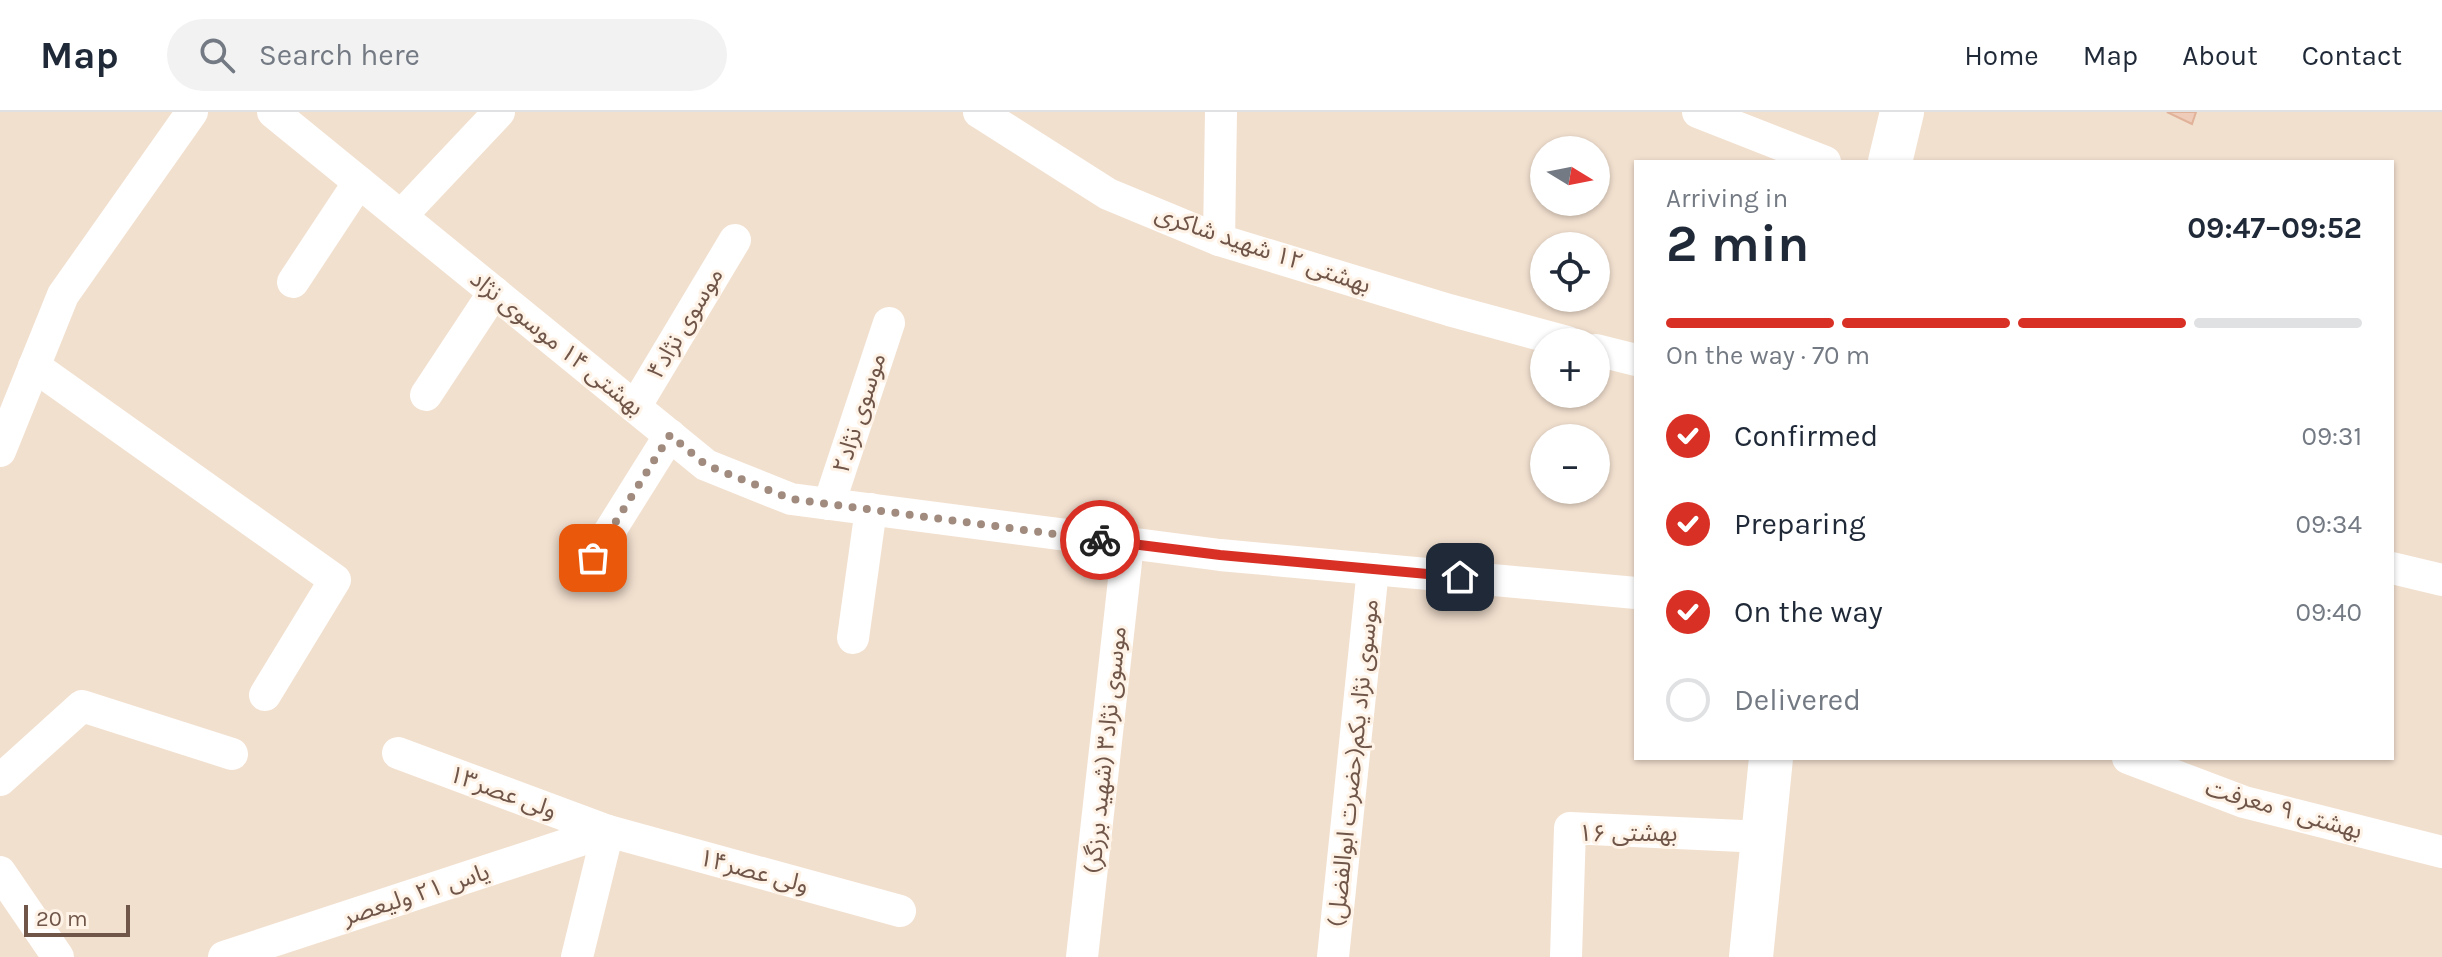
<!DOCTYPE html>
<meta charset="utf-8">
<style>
:root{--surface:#fff;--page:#f2f2f3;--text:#1f2937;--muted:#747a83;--line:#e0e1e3;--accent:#d93025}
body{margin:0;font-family:Karla,"Noto Sans Arabic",sans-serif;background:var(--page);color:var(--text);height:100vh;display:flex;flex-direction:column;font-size:30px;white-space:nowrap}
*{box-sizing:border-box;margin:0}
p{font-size:26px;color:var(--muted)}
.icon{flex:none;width:44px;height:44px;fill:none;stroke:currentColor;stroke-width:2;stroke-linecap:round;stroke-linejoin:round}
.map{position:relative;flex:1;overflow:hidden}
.sheet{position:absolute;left:1634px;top:48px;width:760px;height:600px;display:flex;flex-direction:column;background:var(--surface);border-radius:0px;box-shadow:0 2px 6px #0004}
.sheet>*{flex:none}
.needle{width:52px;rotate:100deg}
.buttons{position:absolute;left:1530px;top:24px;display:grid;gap:16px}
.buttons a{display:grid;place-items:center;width:80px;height:80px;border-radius:50%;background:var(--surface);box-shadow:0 2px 6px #0004;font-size:40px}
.scale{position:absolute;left:24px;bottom:20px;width:106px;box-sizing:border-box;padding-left:8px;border:4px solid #705549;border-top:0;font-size:22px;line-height:28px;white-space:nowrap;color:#705549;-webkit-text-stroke:6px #fef3e6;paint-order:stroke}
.pin{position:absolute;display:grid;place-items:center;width:68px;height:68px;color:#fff;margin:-34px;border-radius:16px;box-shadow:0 4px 12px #0006}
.courier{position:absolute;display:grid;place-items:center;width:80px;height:80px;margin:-40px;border:6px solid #d93025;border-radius:50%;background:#fff;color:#222;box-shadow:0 2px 10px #0007}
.head em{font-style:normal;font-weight:700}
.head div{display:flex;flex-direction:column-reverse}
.head{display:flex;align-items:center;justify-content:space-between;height:136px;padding:0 32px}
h1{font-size:52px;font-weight:700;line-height:60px}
.bar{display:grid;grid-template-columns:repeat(4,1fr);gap:12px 8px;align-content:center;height:96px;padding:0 32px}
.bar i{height:10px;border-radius:6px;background:var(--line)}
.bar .active{background:var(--accent)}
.bar p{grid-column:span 4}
ol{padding:0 32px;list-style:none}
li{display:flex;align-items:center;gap:24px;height:88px}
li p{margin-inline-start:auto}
li .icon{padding:8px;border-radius:50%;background:var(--accent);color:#fff;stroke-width:4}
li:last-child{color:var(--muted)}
li i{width:44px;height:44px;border:4px solid var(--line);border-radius:50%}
header{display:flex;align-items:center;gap:48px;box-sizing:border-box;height:112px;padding:0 40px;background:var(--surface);border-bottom:2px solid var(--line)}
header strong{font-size:38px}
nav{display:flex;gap:44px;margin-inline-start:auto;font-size:28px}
.search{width:560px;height:72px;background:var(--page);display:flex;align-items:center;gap:20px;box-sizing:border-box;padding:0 28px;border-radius:44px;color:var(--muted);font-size:30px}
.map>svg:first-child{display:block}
</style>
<header>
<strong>Map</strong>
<div class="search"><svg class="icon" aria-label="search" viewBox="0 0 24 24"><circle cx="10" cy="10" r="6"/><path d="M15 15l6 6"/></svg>Search here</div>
<nav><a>Home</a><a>Map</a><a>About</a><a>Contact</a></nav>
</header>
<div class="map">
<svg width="2442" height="845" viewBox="0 0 2442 845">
<rect width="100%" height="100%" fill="#fbefe0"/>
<!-- residential -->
<path fill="#f2e0cf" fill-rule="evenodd" d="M0,0H2442V845H0ZM1544,38H1596V90H1544ZM1636,50H2392V646H1636ZM1544,134H1596V186H1544ZM1544,230H1596V282H1544ZM1544,326H1596V378H1544Z"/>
<!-- building -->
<path fill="#efccb9" stroke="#e1b29a" stroke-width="2" d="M2167,0H2196L2192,12Z"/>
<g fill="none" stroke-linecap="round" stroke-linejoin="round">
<!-- street -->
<g stroke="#fff" stroke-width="32">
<path d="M273,0L706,353L791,387L1220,443L1636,481"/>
<path d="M979,0L1108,82L1219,128L1449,198L1567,230"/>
<path d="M1698,0L1825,50"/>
<path d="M401,104L499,0"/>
<path d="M1219,128L1221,0"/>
<path d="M293,170L359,70"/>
<path d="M1596,238L1636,248"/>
<path d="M34,254L335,468L265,583"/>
<path d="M426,283L494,180"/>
<path d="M635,295L735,128"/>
<path d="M0,339L63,183L192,0"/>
<path d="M829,392L889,211"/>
<path d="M593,446L670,323"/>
<path d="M2392,456L2442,468"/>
<path d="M853,526L871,397"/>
<path d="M398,641L608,719L900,799"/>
<path d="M2128,646L2244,690L2442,740"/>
<path d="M0,668L82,594L232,642"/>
<path d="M0,760L58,845"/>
<path d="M224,845L608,719"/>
<path d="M577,845L608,719"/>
<path d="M1082,845L1128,432"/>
<path d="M1333,845L1373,457"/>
<path d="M1566,845L1570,716L1763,725"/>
</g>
<!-- secondary -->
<g stroke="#fff" stroke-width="44">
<path d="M1890,50L1902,0"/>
<path d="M1751,845L1771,646"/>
</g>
</g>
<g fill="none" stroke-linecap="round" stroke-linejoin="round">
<!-- done -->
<path stroke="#a18b7e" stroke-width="8" stroke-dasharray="0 14.4" d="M593,446L670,323L706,353L791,387L1100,428"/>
<!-- route -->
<path stroke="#d93025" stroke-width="10" d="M1100,428L1220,443L1460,465"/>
</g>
<g text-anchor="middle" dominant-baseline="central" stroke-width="6" stroke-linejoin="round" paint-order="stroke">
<!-- street labels -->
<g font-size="24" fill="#705549" stroke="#fef3e6">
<text transform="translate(1263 137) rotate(19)">بهشتی ۱۲ شهید شاکری</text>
<text transform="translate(685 211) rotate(-59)">موسوی نژاد۴</text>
<text transform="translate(557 231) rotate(39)">بهشتی ۱۴ موسوی نژاد</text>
<text transform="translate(859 301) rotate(-72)">موسوی نژاد۲</text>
<text transform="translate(1105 638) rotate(-84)">موسوی نژاد۳ (شهید برزگر)</text>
<text transform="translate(1353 651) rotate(-84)">موسوی نژاد یکم(حضرت ابوالفضل)</text>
<text transform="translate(503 680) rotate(20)">ولی عصر۱۳</text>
<text transform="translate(2284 697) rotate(16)">بهشتی ۹ معرفت</text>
<text x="1628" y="721">بهشتی ۱۶</text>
<text transform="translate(754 759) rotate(15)">ولی عصر۱۴</text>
<text transform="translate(416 782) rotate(-18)">یاس ۲۱ ولیعصر</text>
</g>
</g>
</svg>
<div class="buttons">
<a><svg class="needle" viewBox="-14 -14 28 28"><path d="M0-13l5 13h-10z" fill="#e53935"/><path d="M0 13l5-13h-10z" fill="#747a83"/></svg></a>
<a><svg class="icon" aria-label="locate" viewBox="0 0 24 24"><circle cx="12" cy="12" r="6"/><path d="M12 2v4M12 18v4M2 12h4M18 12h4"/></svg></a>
<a>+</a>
<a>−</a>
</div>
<div class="scale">20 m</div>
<div class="pin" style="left:593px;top:446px;background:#ea580c"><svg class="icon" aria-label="bag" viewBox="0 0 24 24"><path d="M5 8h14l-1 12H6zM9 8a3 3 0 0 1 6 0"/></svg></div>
<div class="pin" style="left:1460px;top:465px;background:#1f2937"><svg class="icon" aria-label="home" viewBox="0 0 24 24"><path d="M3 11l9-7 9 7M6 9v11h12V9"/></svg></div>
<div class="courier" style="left:1100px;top:428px"><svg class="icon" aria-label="bike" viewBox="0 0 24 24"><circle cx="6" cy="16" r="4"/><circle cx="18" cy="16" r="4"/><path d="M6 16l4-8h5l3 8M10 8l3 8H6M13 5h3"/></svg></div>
<section class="sheet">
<div class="head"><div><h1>2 min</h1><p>Arriving in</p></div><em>09:47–09:52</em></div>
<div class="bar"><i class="active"></i><i class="active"></i><i class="active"></i><i></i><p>On the way · 70 m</p></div>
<ol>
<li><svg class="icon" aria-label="check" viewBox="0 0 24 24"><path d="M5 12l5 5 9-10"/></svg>Confirmed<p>09:31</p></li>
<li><svg class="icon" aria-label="check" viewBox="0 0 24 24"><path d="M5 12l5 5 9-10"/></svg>Preparing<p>09:34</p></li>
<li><svg class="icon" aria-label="check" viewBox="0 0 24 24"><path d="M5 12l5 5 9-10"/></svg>On the way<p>09:40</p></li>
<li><i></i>Delivered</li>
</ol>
</section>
</div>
